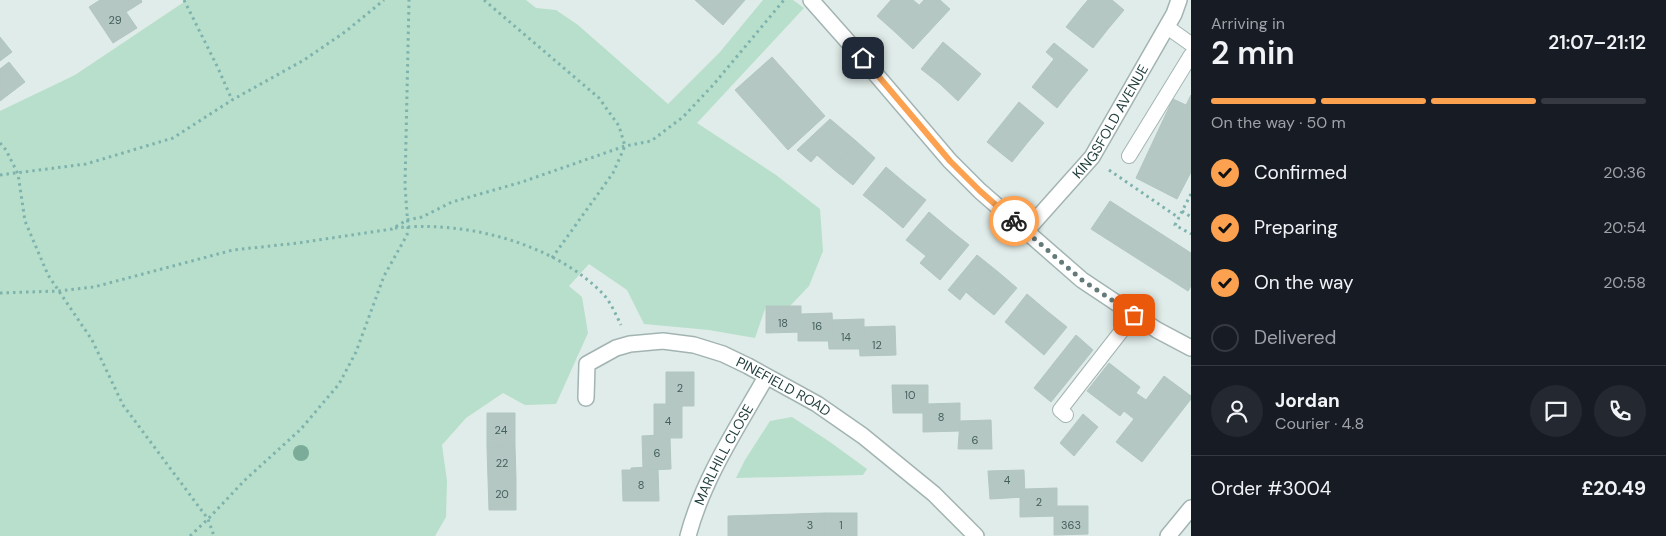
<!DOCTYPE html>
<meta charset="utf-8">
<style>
:root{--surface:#171b24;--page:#242831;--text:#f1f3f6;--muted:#9ea1a6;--line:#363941;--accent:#fba14f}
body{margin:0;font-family:"DM Sans",sans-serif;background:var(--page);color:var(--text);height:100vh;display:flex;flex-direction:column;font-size:19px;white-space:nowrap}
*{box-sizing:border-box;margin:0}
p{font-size:16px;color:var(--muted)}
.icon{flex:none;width:28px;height:28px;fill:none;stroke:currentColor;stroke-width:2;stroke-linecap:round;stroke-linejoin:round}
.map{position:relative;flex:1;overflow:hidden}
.sheet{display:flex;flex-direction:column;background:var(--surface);width:475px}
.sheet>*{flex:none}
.pin{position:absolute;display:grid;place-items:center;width:42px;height:42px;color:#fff;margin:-21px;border-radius:10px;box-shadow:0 2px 8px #0006}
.courier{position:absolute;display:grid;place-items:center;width:50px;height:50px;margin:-25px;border:4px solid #fba14f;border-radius:50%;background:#fff;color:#222;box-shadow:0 1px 6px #0007}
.head em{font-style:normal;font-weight:600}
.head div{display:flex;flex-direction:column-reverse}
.head{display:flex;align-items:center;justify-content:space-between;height:85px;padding:0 20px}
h1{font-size:32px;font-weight:600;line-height:38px}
.bar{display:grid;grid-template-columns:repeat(4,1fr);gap:8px 5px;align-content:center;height:60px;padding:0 20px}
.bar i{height:6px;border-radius:4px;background:var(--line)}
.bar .active{background:var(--accent)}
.bar p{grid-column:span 4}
.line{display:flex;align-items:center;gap:12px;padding:0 20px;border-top:1px solid var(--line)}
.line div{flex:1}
.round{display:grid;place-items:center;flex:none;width:52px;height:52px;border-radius:26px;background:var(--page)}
ol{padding:0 20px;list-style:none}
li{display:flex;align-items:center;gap:15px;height:55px}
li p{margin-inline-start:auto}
li .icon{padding:5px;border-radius:50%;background:var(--accent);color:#111;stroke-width:4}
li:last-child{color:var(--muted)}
li i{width:28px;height:28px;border:2px solid var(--line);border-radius:50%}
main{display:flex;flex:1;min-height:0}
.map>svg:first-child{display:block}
</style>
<main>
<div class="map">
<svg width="1191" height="536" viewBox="0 0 1191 536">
<rect width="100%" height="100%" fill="#e0ece9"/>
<!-- green -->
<g fill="#b7dfcb">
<path d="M187,0H526L536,8L556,10L578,25L668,104L720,52L763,0H793L804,8L697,123L776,175L820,209L823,251L809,286L790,306H766L755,338L709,330L644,324L627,290L589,264L569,286L582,297L588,333L556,404L525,405L503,393L466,418L442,445L447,481L446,517L435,536H0V111L75,75Z"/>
<path d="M792,417L830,442L867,469L863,475L736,478L745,460L770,421Z"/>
</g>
<!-- building -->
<g fill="#b5c7c3" stroke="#b2c6c2">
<path d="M100,0H141L142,2L126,12L137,28L113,43L89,7Z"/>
<path d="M695,0H745L723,25Z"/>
<path d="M891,0H913L919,5L895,32L877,16Z"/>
<path d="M924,0H940L950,9L913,49L895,32Z"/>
<path d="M1088,0H1112L1124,10L1108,29L1082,7Z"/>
<path d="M1082,7L1108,29L1093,48L1066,27Z"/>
<path d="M0,37L12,52L0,61Z"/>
<path d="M943,42L962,58L940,84L921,69Z"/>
<path d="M1054,43L1088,70L1072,89L1047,68L1054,59L1046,52Z"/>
<path d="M772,57L825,116L788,150L735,90Z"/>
<path d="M962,58L981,74L958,101L940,84Z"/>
<path d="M9,62L25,82L0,101V69Z"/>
<path d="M1047,68L1072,89L1057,108L1032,87Z"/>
<path d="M1191,95V172L1177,199L1136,178L1173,99L1186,105Z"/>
<path d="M1019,102L1044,123L1028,142L1003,122Z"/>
<path d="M830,119L856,141L833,169L817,155L811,162L797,150Z"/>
<path d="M1003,122L1028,142L1012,162L987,142Z"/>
<path d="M856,141L875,158L853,185L833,169Z"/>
<path d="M886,167L906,184L883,211L863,195Z"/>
<path d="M906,184L926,200L903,228L883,211Z"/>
<path d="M1110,201L1191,253V286L1188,291L1091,229Z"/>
<path d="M929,212L949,229L926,256L906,240Z"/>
<path d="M949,229L969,245L940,280L920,263Z"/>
<path d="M977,255L997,271L974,299L966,292L960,300L948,290Z"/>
<path d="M997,271L1017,288L994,315L974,299Z"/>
<path d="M1027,294L1047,311L1024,338L1005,322Z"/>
<path d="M766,306H801V332L766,333Z"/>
<path d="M1047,311L1067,327L1044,355L1024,338Z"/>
<path d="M832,313L833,333H828V341H798V332H801V314Z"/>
<path d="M864,319V340H859V349H829L828,333H833L832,320Z"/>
<path d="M895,326L896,355L860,356L859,340H864V327Z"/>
<path d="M1076,335L1093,350L1051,402L1034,388Z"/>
<path d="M1109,363L1140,387L1136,393L1146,400L1164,376L1191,396V399L1142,462L1116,442L1134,419L1124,411L1120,416L1087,391Z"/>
<path d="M666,372H694V406H672V404H666Z"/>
<path d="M892,385H928V413H893Z"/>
<path d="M960,403V431L923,432V413H928V404Z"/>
<path d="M654,404H672V406H682V438H661L660,435L654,436Z"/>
<path d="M487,413H515V446L487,447Z"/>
<path d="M1083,414L1098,427L1074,456L1060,443Z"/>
<path d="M991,420L992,449H958L960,421Z"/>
<path d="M660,435L661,438H670L671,469L649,470V467L643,468L642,436Z"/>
<path d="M515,446L516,479H488L487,447Z"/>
<path d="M649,467V470L658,469L659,501H623L622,470H631V468Z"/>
<path d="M1024,470L1025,497L990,499L988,471Z"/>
<path d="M488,479H516V510H489Z"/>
<path d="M1057,488V516L1020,517V497H1025V489Z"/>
<path d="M1057,506H1088V534L1054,535V516H1057Z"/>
<path d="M825,513V536H794V514Z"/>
<rect x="825" y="513" width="32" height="23"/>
<path d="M794,514V536H762V515Z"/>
<path d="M762,515V536H728V516Z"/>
</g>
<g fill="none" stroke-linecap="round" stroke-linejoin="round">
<!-- lane casing -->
<g stroke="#a2b4b2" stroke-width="16">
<g id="lane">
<path d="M1167,27L1191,44"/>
<path d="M1129,156L1191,55"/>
<path d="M1066,415L1060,410L1134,315"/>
</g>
</g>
<!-- street casing -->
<g stroke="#a2b4b2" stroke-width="18">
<g id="street">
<path d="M811,0L850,44L950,161L980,191L1082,280L1157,330L1191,348"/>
<path id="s1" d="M1026,231L1092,157L1174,14L1179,0"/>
<path id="s2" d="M586,398L587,364L616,348L630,344L663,341L694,345L723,354L748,366L817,404L863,436L934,494L976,536"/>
<path id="s3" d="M688,536C703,479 737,428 766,377"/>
<path d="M1168,536L1191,508"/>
</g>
</g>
<!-- path -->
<g stroke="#7eb2ad" stroke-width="3" stroke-dasharray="2.5 4" stroke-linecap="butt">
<path d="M184,0L218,68L232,100"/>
<path d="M484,0L599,98L619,126L625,146L613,173L552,258"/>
<path d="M0,143L6,150L18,174L25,221L48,275L92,340L123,405L208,519L214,536"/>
<path d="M1109,170L1179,218"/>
<path d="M0,175L86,164L173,138L232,100L304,60L345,32L384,0"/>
<path d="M1191,194L1175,225L1191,234"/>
<path d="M1182,211L1191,217"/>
<path d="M395,228C464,220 555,243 604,295C611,303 616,315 621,325"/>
<path d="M0,293L59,291L94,287L233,250L298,243L392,229L407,220L422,217L452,202L522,182L625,146L651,141L683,117L714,84L784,0"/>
<path d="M190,536L208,519L245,480L301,429L339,384L356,352L384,276L407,235L408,227L405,186L409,0"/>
</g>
<!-- lane -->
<use href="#lane" stroke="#fff" stroke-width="14"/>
<!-- street -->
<use href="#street" stroke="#fff" stroke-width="15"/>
</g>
<!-- trees -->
<circle fill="#7aac99" cx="301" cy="453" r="8"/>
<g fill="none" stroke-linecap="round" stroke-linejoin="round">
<!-- done -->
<path stroke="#637a79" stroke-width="5" stroke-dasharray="0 9" d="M1014,221L1082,280L1134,315"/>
<!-- route -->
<path stroke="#fba14f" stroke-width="6" d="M863,58L950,161L980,191L1014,221"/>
</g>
<g text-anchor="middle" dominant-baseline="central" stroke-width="5" stroke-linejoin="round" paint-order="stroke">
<!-- number labels -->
<g font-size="11" fill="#44605e">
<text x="115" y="20">29</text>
<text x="783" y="323">18</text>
<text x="817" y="326">16</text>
<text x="846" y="337">14</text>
<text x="877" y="345">12</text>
<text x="680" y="388">2</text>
<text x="910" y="395">10</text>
<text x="941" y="417">8</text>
<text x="668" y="421">4</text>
<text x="501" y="430">24</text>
<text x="975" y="440">6</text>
<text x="657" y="453">6</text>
<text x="502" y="463">22</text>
<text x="1007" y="480">4</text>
<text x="641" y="485">8</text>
<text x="502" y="494">20</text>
<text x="1039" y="502">2</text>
<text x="810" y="525">3</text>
<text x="841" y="525">1</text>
<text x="1071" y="525">363</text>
</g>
<!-- street labels -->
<g font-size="14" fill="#1f3d3c" stroke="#f0f8f6">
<text stroke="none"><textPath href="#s1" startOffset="139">KINGSFOLD AVENUE</textPath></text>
<text stroke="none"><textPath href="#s2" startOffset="245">PINEFIELD ROAD</textPath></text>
<text stroke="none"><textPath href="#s3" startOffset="89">MARLHILL CLOSE</textPath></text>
</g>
</g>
</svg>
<div class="pin" style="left:1134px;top:315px;background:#ea580c"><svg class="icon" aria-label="bag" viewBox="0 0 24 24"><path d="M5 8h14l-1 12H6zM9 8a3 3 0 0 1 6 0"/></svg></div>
<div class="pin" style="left:863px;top:58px;background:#1f2937"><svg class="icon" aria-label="home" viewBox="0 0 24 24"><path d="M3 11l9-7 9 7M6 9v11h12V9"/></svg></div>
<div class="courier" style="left:1014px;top:221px"><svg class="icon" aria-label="bike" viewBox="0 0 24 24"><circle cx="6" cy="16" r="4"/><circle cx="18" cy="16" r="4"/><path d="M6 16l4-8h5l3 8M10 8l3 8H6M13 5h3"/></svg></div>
</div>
<section class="sheet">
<div class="head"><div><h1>2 min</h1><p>Arriving in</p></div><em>21:07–21:12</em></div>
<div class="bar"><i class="active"></i><i class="active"></i><i class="active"></i><i></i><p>On the way · 50 m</p></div>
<ol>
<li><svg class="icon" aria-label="check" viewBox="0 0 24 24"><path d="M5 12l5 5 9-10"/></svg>Confirmed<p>20:36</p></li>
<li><svg class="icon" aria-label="check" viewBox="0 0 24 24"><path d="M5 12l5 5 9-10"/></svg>Preparing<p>20:54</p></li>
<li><svg class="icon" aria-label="check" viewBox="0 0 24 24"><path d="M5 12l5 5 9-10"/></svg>On the way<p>20:58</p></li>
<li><i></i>Delivered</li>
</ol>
<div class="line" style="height:90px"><a class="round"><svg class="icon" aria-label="person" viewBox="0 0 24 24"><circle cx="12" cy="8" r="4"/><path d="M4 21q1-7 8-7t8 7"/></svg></a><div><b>Jordan</b><p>Courier · 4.8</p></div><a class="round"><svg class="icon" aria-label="chat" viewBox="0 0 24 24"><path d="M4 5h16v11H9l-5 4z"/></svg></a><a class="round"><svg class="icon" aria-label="phone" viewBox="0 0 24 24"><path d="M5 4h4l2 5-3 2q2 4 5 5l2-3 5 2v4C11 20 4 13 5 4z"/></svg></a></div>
<div class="line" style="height:65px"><div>Order #3004</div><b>£20.49</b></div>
</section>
</main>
